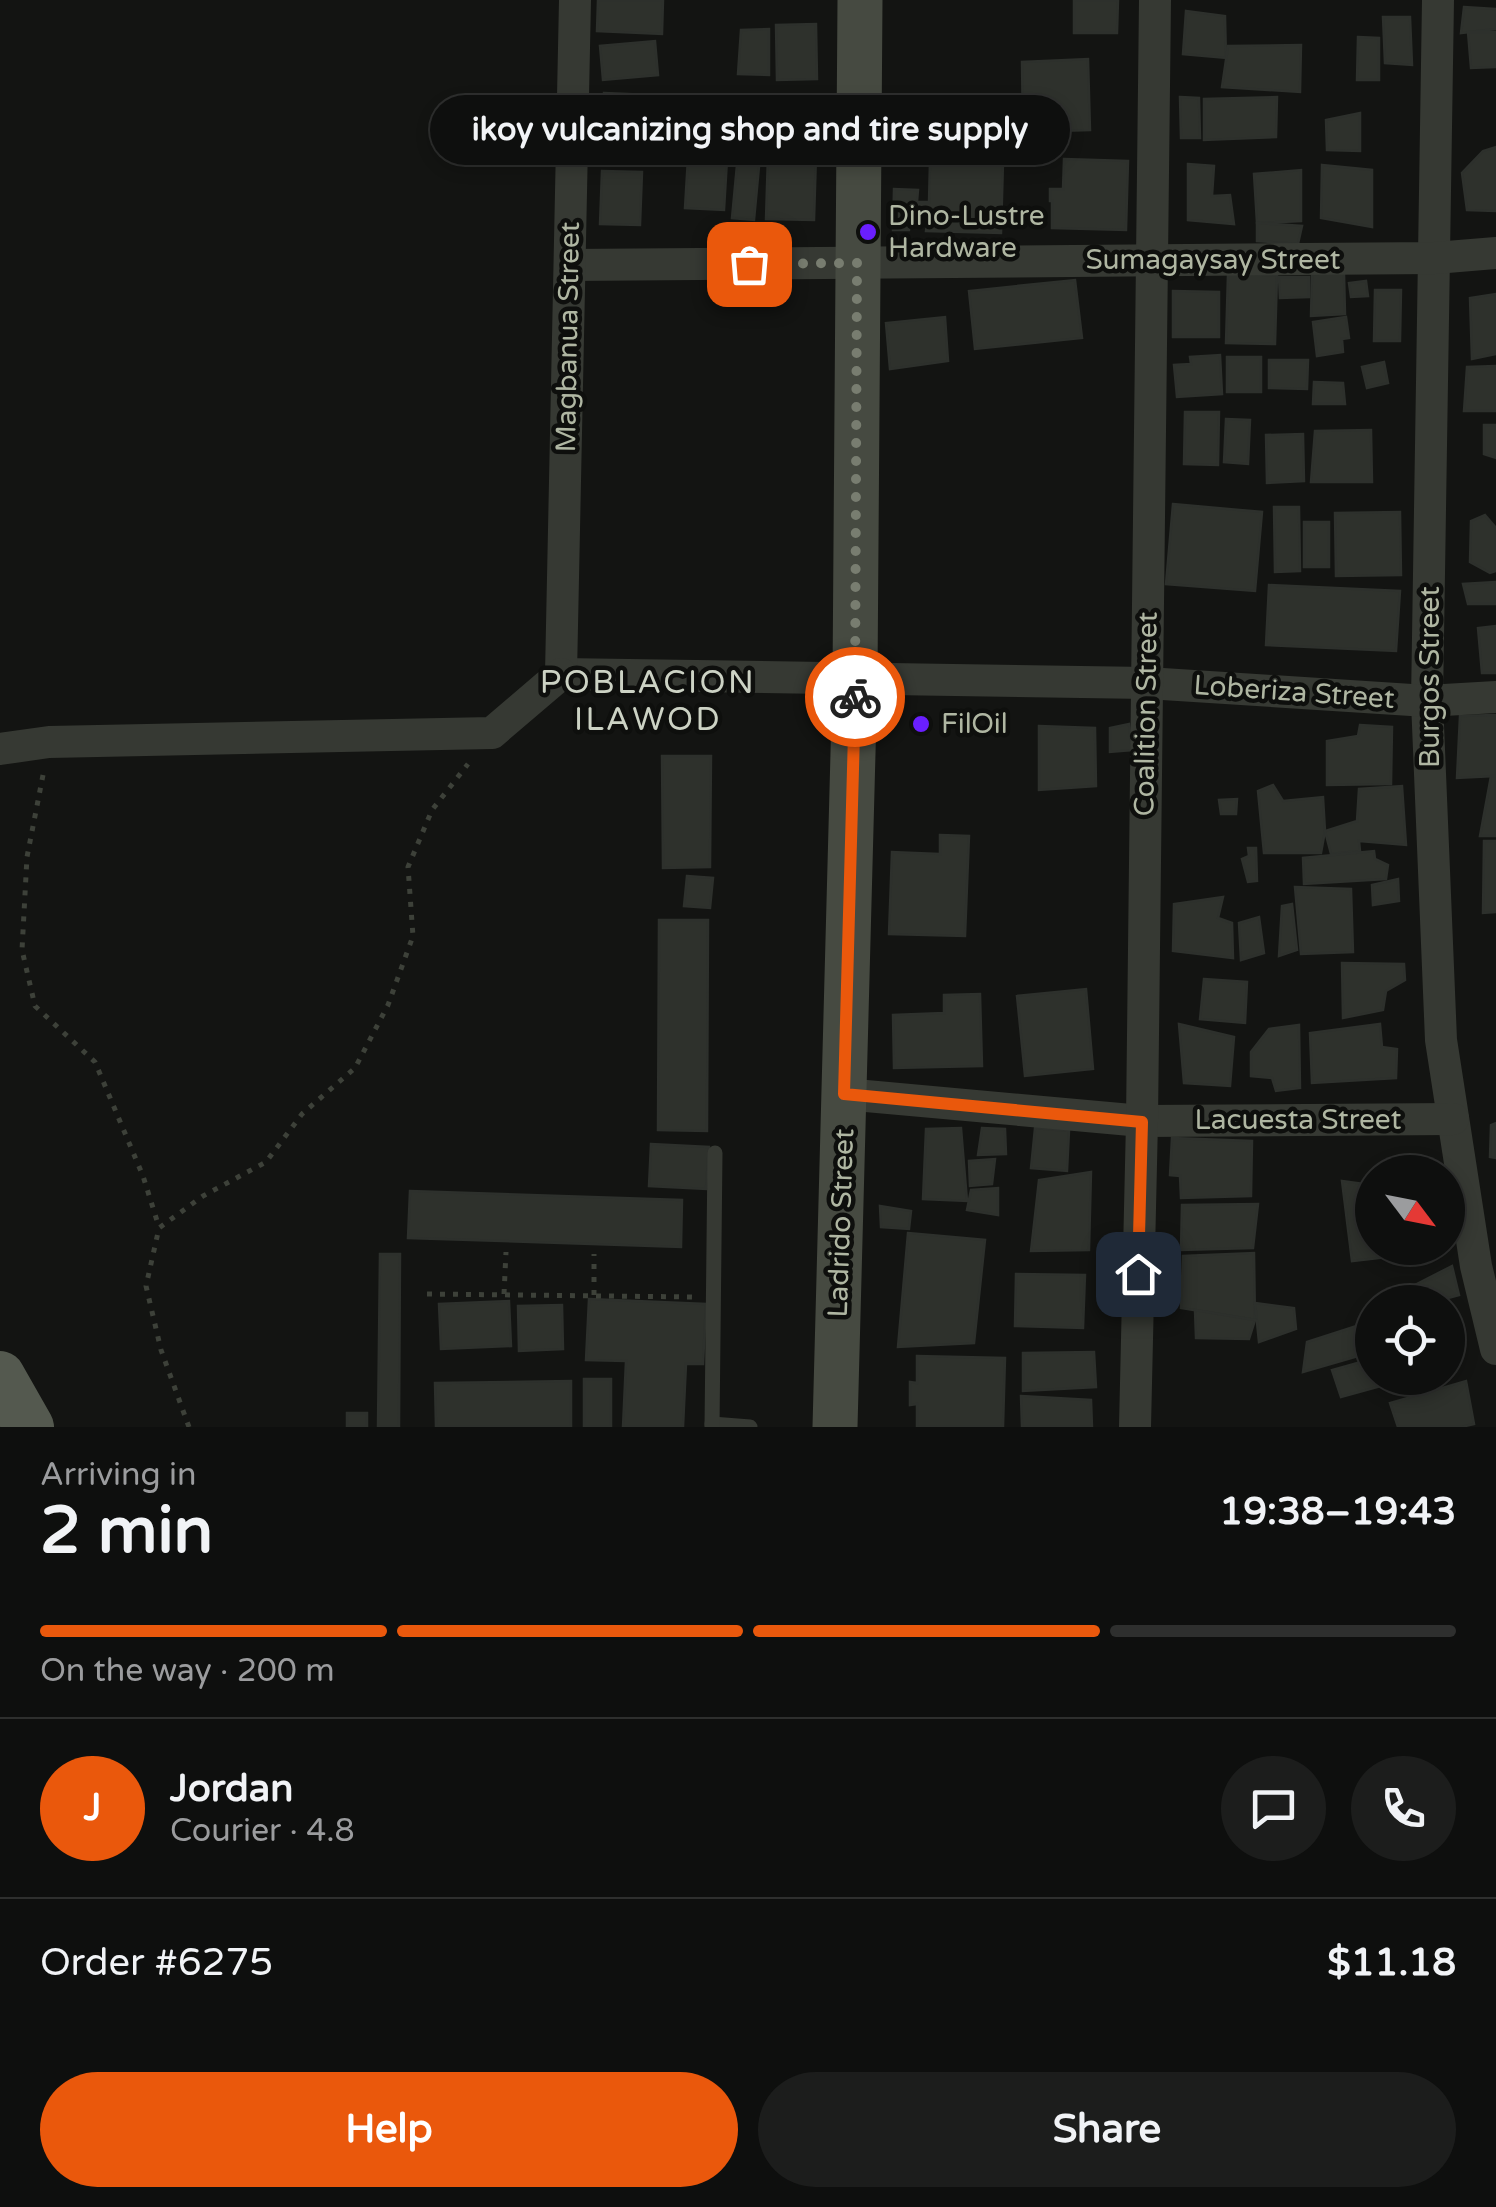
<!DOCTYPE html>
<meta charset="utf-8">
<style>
:root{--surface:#0e0f0e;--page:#1c1d1c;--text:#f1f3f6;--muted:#9b9c9e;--line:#2e2f2e;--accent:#ea580c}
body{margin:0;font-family:"Varela Round",sans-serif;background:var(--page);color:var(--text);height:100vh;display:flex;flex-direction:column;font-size:38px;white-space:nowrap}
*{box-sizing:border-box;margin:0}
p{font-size:32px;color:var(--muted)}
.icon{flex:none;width:55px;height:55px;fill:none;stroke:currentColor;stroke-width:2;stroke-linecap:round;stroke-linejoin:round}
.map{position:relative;height:1427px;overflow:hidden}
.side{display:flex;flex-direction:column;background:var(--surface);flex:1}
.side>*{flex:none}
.needle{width:65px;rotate:122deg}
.fabs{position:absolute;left:1355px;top:1155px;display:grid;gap:20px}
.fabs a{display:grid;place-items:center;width:110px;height:110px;border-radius:50%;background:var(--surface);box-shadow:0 5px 15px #0003,0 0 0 2px var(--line);font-size:50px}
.pin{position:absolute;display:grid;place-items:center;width:85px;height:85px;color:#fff;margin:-42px;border-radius:20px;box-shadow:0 5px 15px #0006}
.courier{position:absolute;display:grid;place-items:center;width:100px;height:100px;margin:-50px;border:8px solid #ea580c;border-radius:50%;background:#fff;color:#222;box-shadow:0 2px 12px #0007}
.bubble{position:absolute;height:70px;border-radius:35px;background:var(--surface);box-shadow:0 5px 15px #0003,0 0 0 2px var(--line);font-size:32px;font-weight:700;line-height:70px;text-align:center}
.headline em{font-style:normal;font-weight:700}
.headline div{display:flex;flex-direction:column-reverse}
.headline{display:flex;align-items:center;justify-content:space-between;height:170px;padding:0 40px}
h1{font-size:65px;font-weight:700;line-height:75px}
.bar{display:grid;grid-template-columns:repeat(4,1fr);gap:15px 10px;align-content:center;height:120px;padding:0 40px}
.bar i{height:12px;border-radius:8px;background:var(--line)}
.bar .current{background:var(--accent)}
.bar p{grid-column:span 4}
.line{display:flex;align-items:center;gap:25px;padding:0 40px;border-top:2px solid var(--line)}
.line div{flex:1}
.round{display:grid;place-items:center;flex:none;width:105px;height:105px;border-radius:52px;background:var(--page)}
.cta{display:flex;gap:20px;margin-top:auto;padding:20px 40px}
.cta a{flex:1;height:115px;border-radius:60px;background:var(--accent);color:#fff;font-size:40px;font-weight:700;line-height:115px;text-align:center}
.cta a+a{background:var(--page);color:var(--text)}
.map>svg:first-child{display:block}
</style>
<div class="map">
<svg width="1496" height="1427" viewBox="0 0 1496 1427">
<rect width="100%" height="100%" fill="#131412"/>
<!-- building -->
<g fill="#2e312c" stroke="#2d302c" stroke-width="2.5">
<path d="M598,0H663L662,34L597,31Z"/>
<path d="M1074,0H1118L1117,33H1074Z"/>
<path d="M1464,7L1496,9V29L1461,33Z"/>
<path d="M1186,11L1225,16L1226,58L1183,54Z"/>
<path d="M1383,17H1410L1412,65L1385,63Z"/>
<path d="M816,24L817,79L777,80L776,25Z"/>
<path d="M769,29V75L738,74L741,30Z"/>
<path d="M1468,32H1496V67L1471,68Z"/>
<path d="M1358,37L1379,38V80H1357Z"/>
<path d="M655,41L658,75L603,80L600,46Z"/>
<path d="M1301,45L1300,92L1222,87L1228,46Z"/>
<path d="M1088,59L1090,130L1023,132L1022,62Z"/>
<path d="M604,93L673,96L670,155L601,152Z"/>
<path d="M1180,97L1199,98L1200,138H1181Z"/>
<path d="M1277,97L1276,137L1204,140V99Z"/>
<path d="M754,108L807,112L805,144L752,140Z"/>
<path d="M1360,113V151L1327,150L1326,120Z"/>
<rect x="692" y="114" width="25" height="19"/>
<path d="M689,141L728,143L724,210L685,208Z"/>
<path d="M1496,147V211L1467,210L1462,173L1483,151Z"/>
<path d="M738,154L760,156L754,220L732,218Z"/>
<path d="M768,154L816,156L814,220L766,219Z"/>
<path d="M1064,159L1128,161L1126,230L1052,228V201H1050V189H1063Z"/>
<path d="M930,161L1003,162L1001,233L926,231L927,224L910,223L909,230H893L894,189L918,190L917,202H929Z"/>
<path d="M1188,164L1214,166L1212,196L1230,195L1234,224L1188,220Z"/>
<path d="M1322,165L1372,170V227L1321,218Z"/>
<path d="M1301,170V221L1257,223L1254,174Z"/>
<path d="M602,171L642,172L640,225L600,224Z"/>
<path d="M1257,223L1302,226L1298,244L1257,241Z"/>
<path d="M1344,273L1345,314L1311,316L1312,274Z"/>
<path d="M1228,274L1277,275L1275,344L1226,343Z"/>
<path d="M1279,277H1309V297L1280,298Z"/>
<path d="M1075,280L1082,338L975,349L969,291Z"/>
<path d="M1366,281L1368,296L1351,297L1349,283Z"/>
<path d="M1375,290H1401L1400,341H1374Z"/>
<path d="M1173,291L1219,292V337H1173Z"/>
<path d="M1496,294V354L1472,359L1470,298Z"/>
<path d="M945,317L948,361L890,369L886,323Z"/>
<path d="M1346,317L1349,338L1342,339L1343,352L1317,356L1313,322Z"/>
<path d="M1220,355L1222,394L1177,397L1174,365L1191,364L1190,357Z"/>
<rect x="1227" y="357" width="34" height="35"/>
<path d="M1269,360H1308L1307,389L1269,388Z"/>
<path d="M1384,362L1388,383L1367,388L1362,367Z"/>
<path d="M1496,366V411H1464L1467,367Z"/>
<path d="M1314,382L1343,383L1345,404H1313Z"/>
<path d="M1185,412H1219L1218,465L1184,464Z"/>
<path d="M1226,419L1250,420L1248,464L1224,462Z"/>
<path d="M1484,425H1496V458L1484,454Z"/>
<path d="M1371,430L1372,482H1311L1315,431Z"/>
<path d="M1303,434L1304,481L1267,483L1266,435Z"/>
<path d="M1173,504L1262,512L1255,591L1166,584Z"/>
<path d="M1274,507H1299L1300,571L1275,572Z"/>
<path d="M1400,512L1401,575L1336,576L1335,513Z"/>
<path d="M1485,515L1496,528V571L1490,573L1470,562L1471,521Z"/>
<rect x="1304" y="522" width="25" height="45"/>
<path d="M1496,582V604H1468L1463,584Z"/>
<path d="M1269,585L1400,591L1396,651L1266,645Z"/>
<path d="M1496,626V673H1482L1478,628Z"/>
<path d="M1496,715V776L1457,778L1460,716Z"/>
<path d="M1129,724L1132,750L1110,752V728Z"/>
<path d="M1360,725L1392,727L1391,784L1327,785V741L1358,736Z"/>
<path d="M1039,726L1095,728L1096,786L1039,790Z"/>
<path d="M662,756H711L710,867L663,868Z"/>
<path d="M1491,776H1496V836H1480Z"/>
<path d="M1273,785L1283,801L1323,797L1325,831L1321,853H1264L1258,791Z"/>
<path d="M1402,786L1406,845L1359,841L1360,851L1331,854L1325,831L1357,821L1359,789Z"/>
<path d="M1237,799L1236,814H1221L1219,800Z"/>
<path d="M940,835L969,836L965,936L889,934L892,852L940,854Z"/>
<path d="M1484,841H1496V912L1483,913Z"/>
<path d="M1248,848H1256L1257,881L1248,882L1242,859L1249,856Z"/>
<path d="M1374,851L1375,859L1388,865L1386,879L1304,884L1303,858Z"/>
<path d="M687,876L713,878L710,908L684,906Z"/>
<path d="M1398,879L1399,901L1373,905L1372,885Z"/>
<path d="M1295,887L1351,889L1353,952L1301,954Z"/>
<path d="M1223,897L1218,918L1232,923L1233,958L1173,951L1174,904Z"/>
<path d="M1292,904L1297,950L1279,956L1282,906Z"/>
<path d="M1259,917L1264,953L1241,960L1239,923Z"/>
<path d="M659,920H708L707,1131L658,1130Z"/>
<path d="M1342,963L1404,964L1405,980L1386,991L1383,1010L1343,1018Z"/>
<path d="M1204,979L1247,982L1245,1023L1200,1019Z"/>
<path d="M1086,989L1093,1069L1025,1076L1017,996Z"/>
<path d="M980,994L982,1066L894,1068L893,1015L944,1013V995Z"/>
<path d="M1179,1024L1234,1037L1230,1086L1184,1083Z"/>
<path d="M1380,1024L1382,1047L1397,1049L1396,1078L1312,1083L1310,1033Z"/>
<path d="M1299,1025L1300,1088L1276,1091L1272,1078L1251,1076V1052L1269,1029Z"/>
<path d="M1496,1123V1158L1490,1157L1491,1125Z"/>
<path d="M961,1128L967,1201L923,1199L926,1129Z"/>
<path d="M982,1128L1005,1129L1006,1154L978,1155Z"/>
<path d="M1035,1128L1069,1131L1067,1171L1031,1168Z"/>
<path d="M1172,1138L1252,1141L1251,1196L1181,1198L1180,1176L1170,1175Z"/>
<path d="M651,1144L709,1147L706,1189L649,1186Z"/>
<path d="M995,1159L992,1184L970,1186L969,1161Z"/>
<path d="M1091,1172L1089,1250L1031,1251L1039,1180Z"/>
<path d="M1342,1181L1372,1185V1248H1413L1414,1254L1352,1261Z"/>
<path d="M998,1188V1215L967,1210L971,1190Z"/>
<path d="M410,1191L682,1200L681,1247L408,1238Z"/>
<path d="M1258,1204L1253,1248L1181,1250L1182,1205Z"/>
<path d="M880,1206L911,1211L909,1229L881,1227Z"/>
<path d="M908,1233L985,1240L974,1343L898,1347Z"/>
<path d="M1254,1253L1255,1320L1181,1308L1183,1256Z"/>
<path d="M380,1254H400L399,1427H378Z"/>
<path d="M1452,1266L1459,1295L1433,1302H1422L1413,1286Z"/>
<path d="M1016,1274L1085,1275L1083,1328L1015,1326Z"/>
<path d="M589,1299L706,1304L703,1364H686L683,1427H623L626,1361L586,1360Z"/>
<path d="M509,1301L511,1346L441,1349L439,1304Z"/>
<path d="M1255,1303L1294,1308L1296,1329L1259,1342Z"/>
<path d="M562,1305L563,1349L519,1351L518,1306Z"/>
<path d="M1195,1310L1255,1320L1249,1339L1196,1338Z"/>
<path d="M1372,1321V1352L1303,1372L1307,1342Z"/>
<path d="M1094,1352L1096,1387L1023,1391V1353Z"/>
<path d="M917,1356L1005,1358L1003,1427H917V1404L910,1405V1382L917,1383Z"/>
<path d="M1372,1359V1378H1410L1341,1397L1332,1370Z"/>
<rect x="584" y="1379" width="27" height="48"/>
<path d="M571,1381V1427H436L435,1383Z"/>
<path d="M1466,1381L1474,1424L1461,1427H1398L1390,1403Z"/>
<path d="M1021,1396L1091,1400L1092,1427H1022Z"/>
<rect x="347" y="1413" width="20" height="14"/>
</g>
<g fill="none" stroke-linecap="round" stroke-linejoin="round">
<!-- path -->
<g stroke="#3d4139" stroke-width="5" stroke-dasharray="5 8" stroke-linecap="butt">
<path d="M43,775L27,857L22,950L35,1006L95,1062L143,1176L159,1227"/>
<path d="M427,1294L695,1297"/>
<path d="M504,1294L506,1252"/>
<path d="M594,1295V1254"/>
<path d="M189,1427L161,1350L146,1286L159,1228L203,1196L266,1162L302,1114L355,1068L388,1005L413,936L408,867L432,810L468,764"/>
</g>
<!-- service -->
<g stroke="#363933" stroke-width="15">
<path d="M712,1424L750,1427"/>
<path d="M712,1427L715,1153"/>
</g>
<!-- minor -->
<g stroke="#363933" stroke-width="32">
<path d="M1438,0L1427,701L1441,1040L1476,1266L1496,1349"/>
<path d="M570,265L1435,258L1496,253"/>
<path d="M561,674L1147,683L1427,701L1496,697"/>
<path d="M561,674L575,0"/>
<path d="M0,749L49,742L492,733L561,674"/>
<path d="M844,1094L1142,1121L1453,1119"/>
<path d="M1135,1427L1142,1121L1155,0"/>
</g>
<!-- secondary -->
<path stroke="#464a41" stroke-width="45" d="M835,1427L855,678L860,0"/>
<!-- primary -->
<path stroke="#54594f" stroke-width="50" d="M0,1376L29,1427"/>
</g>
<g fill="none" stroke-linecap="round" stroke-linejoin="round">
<!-- done -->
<path stroke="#787d70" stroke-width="10" stroke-dasharray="0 18" d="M749,264L857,263L855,697"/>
<!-- route -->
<path stroke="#ea580c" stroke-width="12" d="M855,697L844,1094L1142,1122L1138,1274"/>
</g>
<!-- markers -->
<g fill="#6a1fff" stroke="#0e0f0d" stroke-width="4">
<circle cx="868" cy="232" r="10"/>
<circle cx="921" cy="724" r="10"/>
</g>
<g text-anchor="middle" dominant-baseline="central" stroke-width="9" stroke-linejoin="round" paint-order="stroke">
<!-- poi labels -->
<g font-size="28" fill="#afb6a2" stroke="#0e0f0d" text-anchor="start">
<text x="888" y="216">Dino-Lustre<tspan x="888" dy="32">Hardware</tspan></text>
<text x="941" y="724">FilOil</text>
</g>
<!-- street labels -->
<g font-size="28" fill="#afb6a2" stroke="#0e0f0d">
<text x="1213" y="260">Sumagaysay Street</text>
<text transform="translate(568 337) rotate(-89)">Magbanua Street</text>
<text transform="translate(1430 677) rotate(-90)">Burgos Street</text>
<text transform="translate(1294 692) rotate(4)">Loberiza Street</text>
<text transform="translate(1146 714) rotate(-89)">Coalition Street</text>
<text x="1298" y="1120">Lacuesta Street</text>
<text transform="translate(841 1223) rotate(-88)">Ladrido Street</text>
</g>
<!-- quarter labels -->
<g font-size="32" letter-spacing="2.5" fill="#ccd2c4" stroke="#0e0f0d">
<text x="648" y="683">POBLACION<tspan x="648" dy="37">ILAWOD</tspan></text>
</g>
</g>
</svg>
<div class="fabs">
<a><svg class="needle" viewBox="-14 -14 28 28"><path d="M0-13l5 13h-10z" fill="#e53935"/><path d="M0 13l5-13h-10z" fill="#9b9c9e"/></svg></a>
<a><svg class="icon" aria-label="locate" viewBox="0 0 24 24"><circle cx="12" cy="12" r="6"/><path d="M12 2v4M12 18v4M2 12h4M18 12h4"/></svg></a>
</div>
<div class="pin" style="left:749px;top:264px;background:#ea580c"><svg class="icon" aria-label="bag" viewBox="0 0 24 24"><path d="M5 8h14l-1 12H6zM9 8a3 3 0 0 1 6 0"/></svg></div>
<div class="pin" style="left:1138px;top:1274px;background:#1f2937"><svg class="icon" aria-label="home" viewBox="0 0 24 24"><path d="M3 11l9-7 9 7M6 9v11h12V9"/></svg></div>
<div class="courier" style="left:855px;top:697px"><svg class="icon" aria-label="bike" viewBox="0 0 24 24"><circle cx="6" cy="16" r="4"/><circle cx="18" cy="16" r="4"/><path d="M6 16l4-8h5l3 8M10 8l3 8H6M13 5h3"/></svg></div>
<div class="bubble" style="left:430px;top:95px;width:640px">ikoy vulcanizing shop and tire supply</div>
</div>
<section class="side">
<div class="headline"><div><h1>2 min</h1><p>Arriving in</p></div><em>19:38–19:43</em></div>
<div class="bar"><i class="current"></i><i class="current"></i><i class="current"></i><i></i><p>On the way · 200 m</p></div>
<div class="line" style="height:180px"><b class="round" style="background:var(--accent);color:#fff">J</b><div><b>Jordan</b><p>Courier · 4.8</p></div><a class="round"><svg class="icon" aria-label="chat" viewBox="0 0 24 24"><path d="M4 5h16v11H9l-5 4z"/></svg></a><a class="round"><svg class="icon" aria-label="phone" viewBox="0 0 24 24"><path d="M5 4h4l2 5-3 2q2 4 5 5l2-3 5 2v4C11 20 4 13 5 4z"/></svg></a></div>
<div class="line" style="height:130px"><div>Order #6275</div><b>$11.18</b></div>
<div class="cta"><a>Help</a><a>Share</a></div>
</section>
